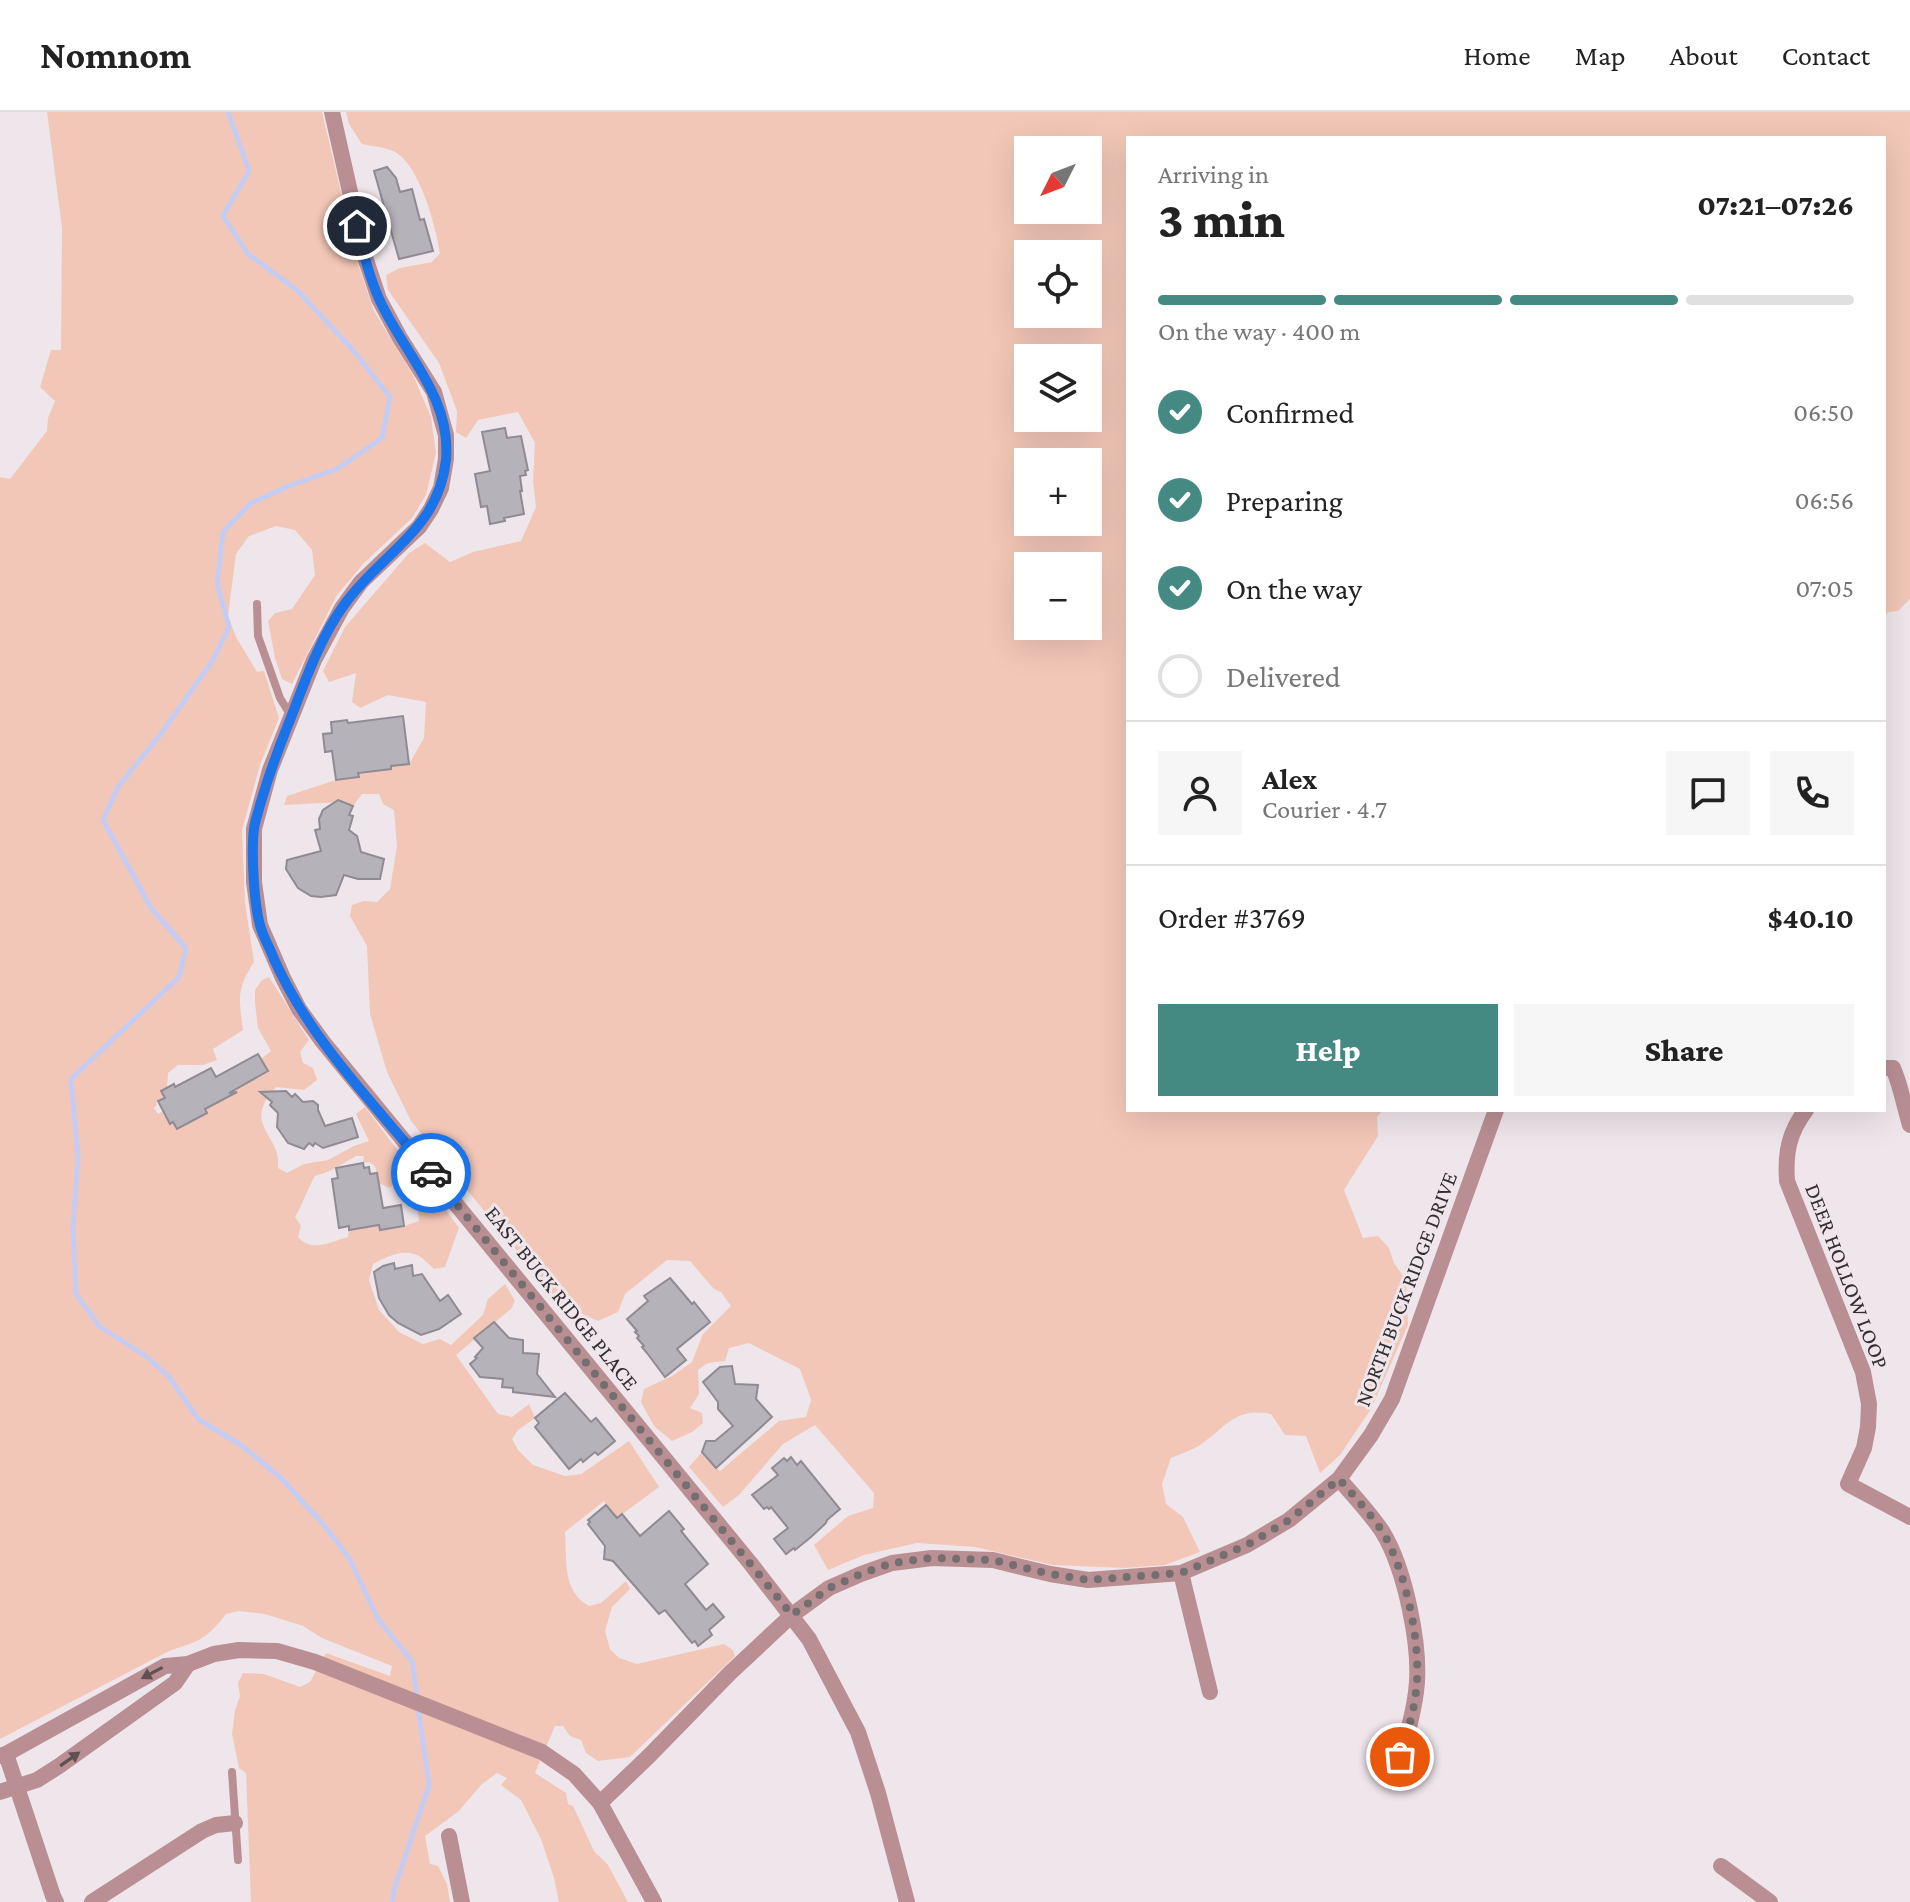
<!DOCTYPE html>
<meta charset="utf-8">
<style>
:root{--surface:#fff;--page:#f6f6f6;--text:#222;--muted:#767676;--line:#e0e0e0;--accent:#448a82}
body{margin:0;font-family:"Crimson Pro",serif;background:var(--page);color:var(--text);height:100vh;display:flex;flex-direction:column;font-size:30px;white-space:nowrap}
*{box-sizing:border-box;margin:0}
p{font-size:26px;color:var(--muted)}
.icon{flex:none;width:44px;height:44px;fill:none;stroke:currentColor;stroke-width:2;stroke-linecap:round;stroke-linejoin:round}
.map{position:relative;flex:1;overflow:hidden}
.details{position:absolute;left:1126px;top:24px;width:760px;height:976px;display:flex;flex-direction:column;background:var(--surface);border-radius:0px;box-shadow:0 8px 32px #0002}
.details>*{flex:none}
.needle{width:52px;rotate:228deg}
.fabs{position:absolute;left:1014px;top:24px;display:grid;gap:16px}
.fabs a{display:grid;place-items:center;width:88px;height:88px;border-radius:0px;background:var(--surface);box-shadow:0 8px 32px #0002;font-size:40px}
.pin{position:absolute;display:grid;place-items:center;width:68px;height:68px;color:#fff;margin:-34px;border:4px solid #fff;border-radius:50%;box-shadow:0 2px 8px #0007}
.courier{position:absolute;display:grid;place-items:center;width:80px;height:80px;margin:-40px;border:6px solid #1a73e8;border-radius:50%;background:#fff;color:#222;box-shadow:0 2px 10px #0007}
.overview em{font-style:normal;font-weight:800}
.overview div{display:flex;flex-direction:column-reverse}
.overview{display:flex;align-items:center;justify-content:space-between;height:136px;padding:0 32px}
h1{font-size:52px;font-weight:800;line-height:60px}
.bar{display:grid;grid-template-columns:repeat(4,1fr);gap:12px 8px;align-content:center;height:96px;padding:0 32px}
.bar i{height:10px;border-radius:6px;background:var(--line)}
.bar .current{background:var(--accent)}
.bar p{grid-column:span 4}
.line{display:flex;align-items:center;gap:20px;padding:0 32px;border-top:2px solid var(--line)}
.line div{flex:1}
.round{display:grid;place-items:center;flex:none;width:84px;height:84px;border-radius:0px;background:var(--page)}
ol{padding:0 32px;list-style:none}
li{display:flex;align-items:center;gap:24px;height:88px}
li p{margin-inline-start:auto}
li .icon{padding:8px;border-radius:50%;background:var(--accent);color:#fff;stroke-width:4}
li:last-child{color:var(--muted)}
li i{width:44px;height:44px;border:4px solid var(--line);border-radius:50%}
.action{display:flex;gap:16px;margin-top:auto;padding:16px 32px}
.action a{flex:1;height:92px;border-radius:0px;background:var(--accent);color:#fff;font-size:32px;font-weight:800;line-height:92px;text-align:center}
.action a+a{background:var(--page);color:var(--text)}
header{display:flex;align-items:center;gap:48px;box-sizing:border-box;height:112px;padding:0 40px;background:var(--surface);border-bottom:2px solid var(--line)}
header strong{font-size:38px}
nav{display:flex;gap:44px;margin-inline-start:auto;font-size:28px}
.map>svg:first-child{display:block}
</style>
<header>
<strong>Nomnom</strong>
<nav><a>Home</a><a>Map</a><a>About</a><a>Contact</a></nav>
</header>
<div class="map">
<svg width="1910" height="1790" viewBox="0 0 1910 1790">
<rect width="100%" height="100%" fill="#efe6eb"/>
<!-- green -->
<g fill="#f2c7b7" fill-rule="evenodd">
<path d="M47,0H322L358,152L374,199L413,263L431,305L436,341L426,383L412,406L364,451L337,483L292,572L282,567L275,546L268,509L275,501L292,497L315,463L312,438L295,418L276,414L249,424L236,442L228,504L236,525L257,560L264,559L279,606L260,653L242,718L245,791L254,850C236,878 239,886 243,918L213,937L217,948L203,953H178L168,961L167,975L161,979L165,986L156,990L157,993L154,996L158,1002L163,999L170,1011L173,1010L177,1017L207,1001L205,997L225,987L232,979L268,960L261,947L271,939L258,916L255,891V878L262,868L269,865L309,928L300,940L303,951L313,956L317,968L304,978L276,975C240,1014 282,1022 278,1056L287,1061L304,1052L328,1048L354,1034L369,1029L356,1002L365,995L408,1052L406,1064L389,1076L379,1071L375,1054L369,1050L363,1051L364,1044H356L330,1059L315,1064C307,1077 303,1092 295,1105L301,1114L298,1125C312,1141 330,1130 348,1125L349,1118L379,1113L380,1118L404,1114L419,1109L415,1072L421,1067L429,1075L459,1116L445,1155L434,1157C430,1153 424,1147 419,1144C404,1136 386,1145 373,1152L369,1168L379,1198L399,1220L423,1232L440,1227L451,1233L483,1203L488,1187L505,1172L515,1189L511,1197L456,1243L498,1302L512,1305L529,1292L535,1306L518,1318L512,1327L518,1338L533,1353L565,1364L581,1362L629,1329L659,1375L617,1406L604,1389L565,1420C567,1448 562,1479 589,1494L601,1491L626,1469L630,1477L612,1495L605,1519L610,1537L619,1546L637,1552L724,1532L733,1538L735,1544L630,1645L598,1649L586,1641L581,1628L570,1624L563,1614H555L535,1661L566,1681L568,1692L573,1694L594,1739L608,1753L628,1790H559L554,1766L541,1727L521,1688L501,1673L507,1666L497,1661L481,1673L459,1699L425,1724L430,1752L438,1754L447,1772L450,1790H251L246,1661L239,1656L232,1622L235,1598L240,1584L238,1571L243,1561L264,1562L300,1575L310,1570L326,1541L390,1564L392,1554L322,1526L303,1514L265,1502L239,1499L226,1502C206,1528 199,1529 169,1539L0,1627V365L10,367L47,319L48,306L55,289L40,275L51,238H61L62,116Z"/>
<path d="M346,0H1910V487L1898,499L1888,500L1884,507V26H1128V998H1383L1377,1005L1378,1024L1344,1078L1363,1126L1378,1124L1389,1136L1394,1151L1406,1168L1408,1213L1371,1297L1340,1343L1320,1361L1306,1324L1285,1323L1271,1302C1234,1295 1227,1315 1200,1333C1191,1339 1180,1342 1171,1346L1162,1372L1166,1392L1183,1405L1200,1440L1165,1453L1125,1456L1053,1453L975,1435L917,1431L864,1443L828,1458L814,1433L848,1404L873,1396L874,1381L815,1313L783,1332L739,1383L723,1395L689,1355L702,1340L720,1359L779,1309L806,1305L811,1288L800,1257L749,1231L729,1236L725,1249L708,1251L698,1258L699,1282L690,1296L702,1301L703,1311L692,1320L672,1329L654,1314L641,1290L644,1277L672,1264L692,1250L703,1222L731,1194L721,1180L714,1177L690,1149L667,1148L625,1182L618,1200L598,1209L560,1192L411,1009L387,960L370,902L367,834L350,804L352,793L364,789L377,790L390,777L397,734L394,698L383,692L379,682H362L353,694L343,690L284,693L287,684L336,668L358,665V661L390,657L391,654L409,652L424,626L426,590L388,583L360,596L352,590L356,561L329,570L323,559L345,515L409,441L425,431L450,450L473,440L521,429L536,395L533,369L535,331L518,300L478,308L466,326L456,320L457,299L439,251L388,178L386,163L400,156L432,150L440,141C436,115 419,50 393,39C384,35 371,34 362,32L349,12ZM1028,38H1088V98H1028ZM1028,142H1088V202H1028ZM1028,246H1088V306H1028ZM1028,350H1088V410H1028ZM1028,454H1088V514H1028Z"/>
</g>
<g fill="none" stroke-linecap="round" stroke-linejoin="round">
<!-- stream -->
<g stroke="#c5ccf3" stroke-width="5">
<path d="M228,0L249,59L223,104L248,142L298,179L353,238L390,285L382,326L337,357L289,374L251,391L223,420L217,471L229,515L213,548L160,623L118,675L103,708L151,796L186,836L179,865L71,967L78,1044L73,1116L76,1182L99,1214L147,1245L169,1265L198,1307L241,1333L281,1366L323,1412L349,1446L378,1507L412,1549L417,1585"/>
<path d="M392,1790L394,1778L429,1673L418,1595"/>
</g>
</g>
<!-- building -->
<g fill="#b6b2ba" stroke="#8f8b93" stroke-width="2">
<path d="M387,55L396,66L400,80L412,77L420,108L424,107L433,139L399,147L374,59Z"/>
<path d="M505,316L507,326L521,324L528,358L525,359L526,363L520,364L522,379H520L524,402L504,406L505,409L490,412L487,394L481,395L475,362L490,359L482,320Z"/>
<path d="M403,604L409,652L391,654V657L358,661L359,665L336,668L332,639L325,640L323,622L332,621L331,610L347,608L348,611Z"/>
<path d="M338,688L353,694L349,703L353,704L349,718L357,724L361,740L384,747L380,767H358L344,763L336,783L321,785L311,784L298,776L286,757L287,748L321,739L315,718L320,717L319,707L323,698Z"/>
<path d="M258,942L268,959L229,981L237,980L205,997L207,1001L177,1017L173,1010L170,1012L158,989L165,986L161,979L174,972L175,975L211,956L216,965Z"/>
<path d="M286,979L292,985L295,982L303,990L313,989L318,993V998L325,1014L352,1006L358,1025L323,1036L315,1031L313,1034L309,1031L304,1037L288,1031L277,1015L278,1001L270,993L272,990L260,980Z"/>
<path d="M363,1051L364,1056L369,1055L370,1062L377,1061L383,1096L401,1093L404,1114L380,1118L379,1113L349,1118V1114L339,1116L332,1067L338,1066L336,1056Z"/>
<path d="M394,1151L395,1157L412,1153L413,1164L422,1162L440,1189L448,1183L461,1202L439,1217L421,1223L398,1211L389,1203L379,1186L374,1160L383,1154Z"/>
<path d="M670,1166L692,1192L694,1190L710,1210L677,1237L686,1248L665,1265L647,1241L642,1235L644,1234L637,1226L639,1224L635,1220L637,1219L627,1207L648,1189L644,1184Z"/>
<path d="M494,1210L509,1226L523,1228V1241L539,1242L537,1262L555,1285L513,1280V1276L502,1275L503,1267L480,1265L470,1252L477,1246L475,1245L483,1236L474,1226Z"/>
<path d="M732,1254L735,1272L758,1273L756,1287L772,1305L716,1356L702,1340L706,1329H715L733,1314L718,1297V1290L703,1270L720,1255Z"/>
<path d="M565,1281L591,1310L596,1306L615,1329L598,1343L595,1340L583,1350L581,1347L569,1357L535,1315L539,1311L535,1306Z"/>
<path d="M791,1345L797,1353L801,1349L840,1397L827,1408L826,1411L811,1425L795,1438L794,1436L786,1442L774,1427L788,1416L771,1395L769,1397L767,1395L764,1397L752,1383L778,1363L772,1356L784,1346L787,1349Z"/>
<path d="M606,1393L617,1406L622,1402L640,1424L669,1399L684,1417L681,1419L708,1452L685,1472L706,1498L713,1492L724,1505L709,1518L712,1523L698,1534L695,1529L692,1531L665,1498L659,1502L613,1449L604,1447L605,1434L588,1412L590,1410L588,1408Z"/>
</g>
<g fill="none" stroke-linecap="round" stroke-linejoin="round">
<!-- lane -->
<g stroke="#b98f94" stroke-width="8">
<path d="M257,492L258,524L280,586L291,604"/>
<path d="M232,1660L238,1748"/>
</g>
<!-- street -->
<g stroke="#b98f94" stroke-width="16">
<path d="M332,0L364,142L379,187L400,226L434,280L446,323V347L441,376L431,397L419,415L361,470L342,496L314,548L270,658L254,717V770L260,813L283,866L299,897L323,930L751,1452L809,1527L858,1620L878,1681L907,1790"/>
<path d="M1884,956H1893C1901,974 1904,994 1910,1013"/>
<path d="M1806,998C1789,1020 1785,1041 1787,1069L1863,1260L1869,1292L1868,1315L1864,1336L1848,1372L1910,1405"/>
<path d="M1339,1367C1354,1384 1369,1400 1382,1419C1405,1456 1422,1537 1416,1580C1412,1610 1402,1640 1393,1670"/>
<path d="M1181,1461L1210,1580"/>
<path d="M6,1642L53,1784L56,1790"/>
<path d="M0,1644L6,1642L165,1554L188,1552L214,1542L239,1538L277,1539L315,1550L542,1640L574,1662L600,1691L654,1790"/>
<path d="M0,1680L37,1668L59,1654L175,1571L188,1552"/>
<path d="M600,1691L649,1644L730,1561L792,1503L829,1476L861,1462L892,1451L932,1446L993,1448L1050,1462L1088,1468L1181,1461L1247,1433L1289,1408L1339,1367L1371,1323L1392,1287L1496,998"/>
<path d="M449,1724L462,1790"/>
<path d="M1721,1754L1770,1790"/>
<path d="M92,1790L202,1719L216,1713L235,1711"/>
</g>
</g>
<!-- one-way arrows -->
<defs><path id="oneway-solid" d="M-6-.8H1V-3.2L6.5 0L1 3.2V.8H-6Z" transform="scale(2)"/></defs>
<g fill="#615053">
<use href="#oneway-solid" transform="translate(152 1561) rotate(152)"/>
<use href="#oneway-solid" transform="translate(70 1647) rotate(-35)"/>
</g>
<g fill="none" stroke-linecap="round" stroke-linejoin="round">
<!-- done -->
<path stroke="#746e71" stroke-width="8" stroke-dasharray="0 14.4" d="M431,1061L792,1503L829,1476L861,1462L892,1451L932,1446L993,1448L1050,1462L1088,1468L1181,1461L1247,1433L1289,1408L1339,1367C1354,1384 1369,1400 1382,1419C1406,1458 1422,1534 1416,1579C1414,1601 1406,1624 1400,1645"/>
<!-- route -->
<path stroke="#1a73e8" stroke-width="10" d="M357,114C363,139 369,165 380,189C404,241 452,286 446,348C438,419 382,440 344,493C318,529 304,573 288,613C277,640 268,666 260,693C258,701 255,709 254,717C251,739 254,792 260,813C263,825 270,836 274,847C310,928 375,993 431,1061"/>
</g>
<g text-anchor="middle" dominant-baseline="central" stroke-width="6" stroke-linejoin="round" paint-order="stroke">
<!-- street labels -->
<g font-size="22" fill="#322e30" stroke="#efe6eb">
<text transform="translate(1847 1164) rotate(69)">DEER HOLLOW LOOP</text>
<text transform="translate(1406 1177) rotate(-69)">NORTH BUCK RIDGE DRIVE</text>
<text transform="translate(562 1186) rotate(51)">EAST BUCK RIDGE PLACE</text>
</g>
</g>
</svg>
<div class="fabs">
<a><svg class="needle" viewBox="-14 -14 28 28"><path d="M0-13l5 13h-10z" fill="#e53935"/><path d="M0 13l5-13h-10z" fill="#767676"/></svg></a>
<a><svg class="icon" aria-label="locate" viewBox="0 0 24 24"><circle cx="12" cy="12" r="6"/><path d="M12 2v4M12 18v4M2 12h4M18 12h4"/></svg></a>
<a><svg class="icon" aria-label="layers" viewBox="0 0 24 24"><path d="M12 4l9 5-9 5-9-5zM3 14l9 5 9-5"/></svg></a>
<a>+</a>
<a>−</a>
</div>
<div class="pin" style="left:1400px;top:1645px;background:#ea580c"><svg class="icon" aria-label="bag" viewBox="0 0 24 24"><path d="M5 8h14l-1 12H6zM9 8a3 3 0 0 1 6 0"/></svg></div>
<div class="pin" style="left:357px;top:114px;background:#1f2937"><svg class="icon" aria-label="home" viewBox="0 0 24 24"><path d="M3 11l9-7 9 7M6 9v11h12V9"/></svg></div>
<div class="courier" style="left:431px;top:1061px"><svg class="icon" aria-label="car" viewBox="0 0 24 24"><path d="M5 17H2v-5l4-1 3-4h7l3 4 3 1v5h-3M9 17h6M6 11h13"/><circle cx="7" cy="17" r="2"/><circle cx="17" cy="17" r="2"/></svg></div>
<section class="details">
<div class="overview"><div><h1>3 min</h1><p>Arriving in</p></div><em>07:21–07:26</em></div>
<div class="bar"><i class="current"></i><i class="current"></i><i class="current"></i><i></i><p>On the way · 400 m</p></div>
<ol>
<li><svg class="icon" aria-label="check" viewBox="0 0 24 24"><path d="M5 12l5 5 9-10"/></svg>Confirmed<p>06:50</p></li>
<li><svg class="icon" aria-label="check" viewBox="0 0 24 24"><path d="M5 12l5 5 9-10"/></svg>Preparing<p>06:56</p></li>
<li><svg class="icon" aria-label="check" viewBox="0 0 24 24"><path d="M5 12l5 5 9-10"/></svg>On the way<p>07:05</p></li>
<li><i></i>Delivered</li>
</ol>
<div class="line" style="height:144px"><a class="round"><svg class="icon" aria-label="person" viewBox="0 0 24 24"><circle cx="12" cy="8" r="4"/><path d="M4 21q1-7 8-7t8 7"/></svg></a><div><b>Alex</b><p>Courier · 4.7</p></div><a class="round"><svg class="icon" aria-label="chat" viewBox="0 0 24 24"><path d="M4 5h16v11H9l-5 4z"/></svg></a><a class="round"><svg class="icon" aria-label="phone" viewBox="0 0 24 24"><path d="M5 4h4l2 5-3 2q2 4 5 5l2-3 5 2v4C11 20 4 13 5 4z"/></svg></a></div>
<div class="line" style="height:104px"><div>Order #3769</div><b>$40.10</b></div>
<div class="action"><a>Help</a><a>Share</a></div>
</section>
</div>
